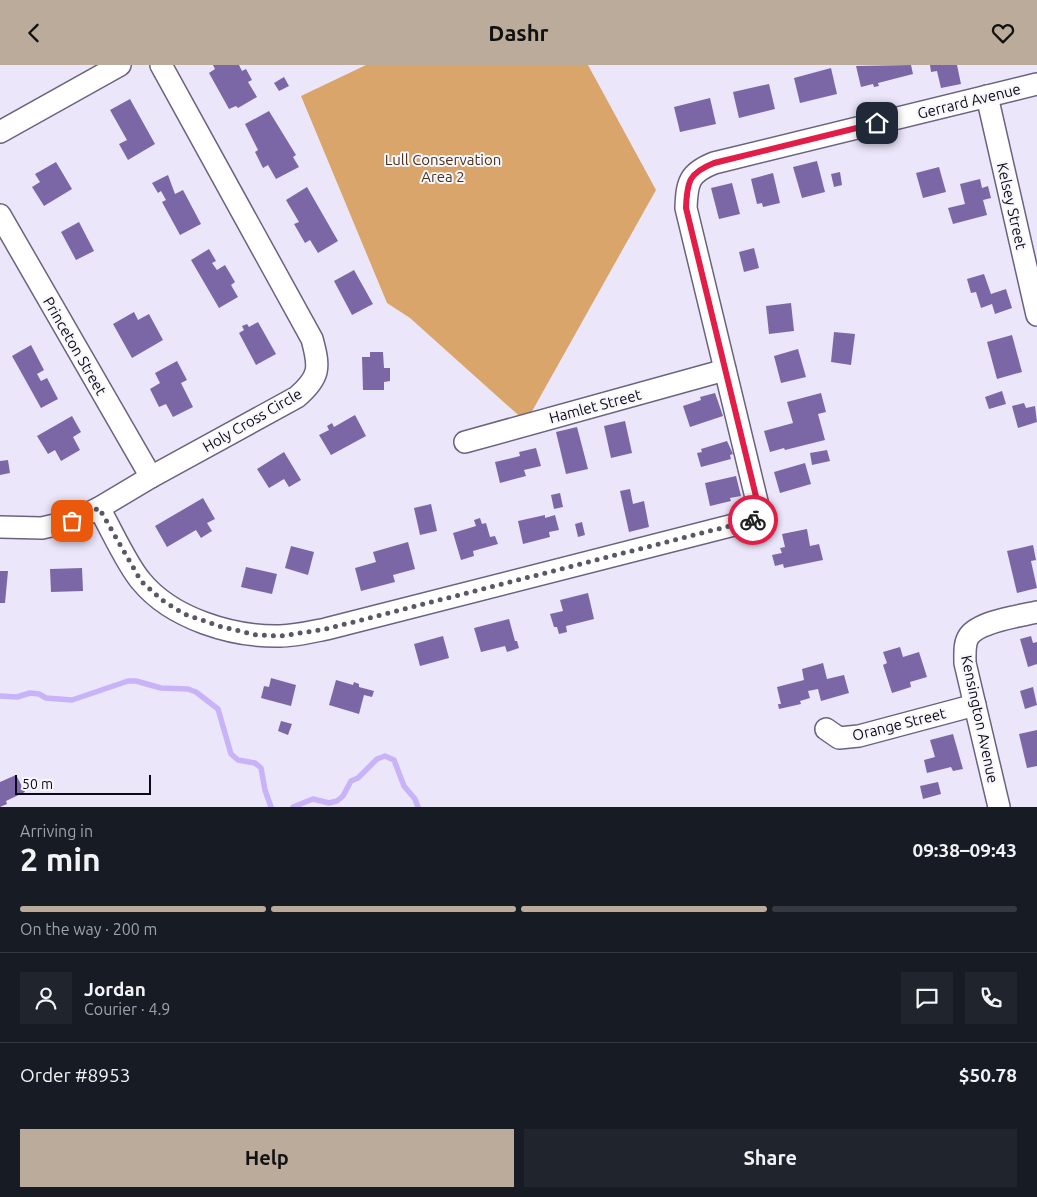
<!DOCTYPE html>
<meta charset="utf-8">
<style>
:root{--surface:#171b24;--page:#20242c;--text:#f1f3f6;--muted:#9ea1a6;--line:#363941;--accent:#baab9b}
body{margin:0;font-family:Ubuntu,sans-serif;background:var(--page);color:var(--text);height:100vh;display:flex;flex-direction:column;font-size:19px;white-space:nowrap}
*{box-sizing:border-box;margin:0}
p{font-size:16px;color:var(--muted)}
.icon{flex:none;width:28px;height:28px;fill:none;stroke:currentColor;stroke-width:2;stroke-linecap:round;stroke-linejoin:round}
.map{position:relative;height:742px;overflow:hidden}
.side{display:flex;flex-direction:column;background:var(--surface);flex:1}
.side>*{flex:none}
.scale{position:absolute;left:15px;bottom:12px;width:136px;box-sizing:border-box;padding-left:5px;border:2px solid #0e0a15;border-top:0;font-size:14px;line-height:18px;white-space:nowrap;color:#0e0a15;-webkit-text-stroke:4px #f7f6fd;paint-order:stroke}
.pin{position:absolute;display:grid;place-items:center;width:42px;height:42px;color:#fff;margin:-21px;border-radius:10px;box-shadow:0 2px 8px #0006}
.courier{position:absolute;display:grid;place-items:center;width:50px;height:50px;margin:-25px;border:4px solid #e11d48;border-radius:50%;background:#fff;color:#222;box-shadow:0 1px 6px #0007}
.headline em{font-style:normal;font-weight:700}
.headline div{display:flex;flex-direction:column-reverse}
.headline{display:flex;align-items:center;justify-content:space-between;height:85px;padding:0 20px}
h1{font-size:32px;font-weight:700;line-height:38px}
.bar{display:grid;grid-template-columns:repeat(4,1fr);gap:8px 5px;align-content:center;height:60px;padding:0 20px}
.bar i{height:6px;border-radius:4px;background:var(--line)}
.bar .on{background:var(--accent)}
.bar p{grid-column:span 4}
.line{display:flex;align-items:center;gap:12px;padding:0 20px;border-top:1px solid var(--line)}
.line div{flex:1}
.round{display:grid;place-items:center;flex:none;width:52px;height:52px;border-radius:0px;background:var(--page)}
.action{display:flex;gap:10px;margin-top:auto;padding:10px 20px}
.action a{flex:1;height:58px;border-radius:0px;background:var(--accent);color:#111;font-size:20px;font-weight:700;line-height:58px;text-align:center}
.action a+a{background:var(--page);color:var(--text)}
header{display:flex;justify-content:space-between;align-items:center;height:65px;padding:0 20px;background:var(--accent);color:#111;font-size:22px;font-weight:700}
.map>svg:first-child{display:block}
</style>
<header><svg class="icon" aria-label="back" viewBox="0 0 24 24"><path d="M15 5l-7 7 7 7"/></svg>Dashr<svg class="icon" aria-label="heart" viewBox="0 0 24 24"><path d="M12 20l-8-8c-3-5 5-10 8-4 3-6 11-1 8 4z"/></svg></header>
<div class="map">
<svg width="1037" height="742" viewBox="0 0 1037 742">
<rect width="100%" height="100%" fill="#ece6fb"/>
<!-- forest -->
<path fill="#d9a56a" d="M366,0H588L656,125L526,357L410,253L387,238L301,31Z"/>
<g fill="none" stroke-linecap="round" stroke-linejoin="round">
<!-- stream -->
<g stroke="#c9b3f8" stroke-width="5.5">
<path d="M0,631L17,632L30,628L39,629L46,633L72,635L128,616H136L161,623L188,624L196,627L218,644L231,689L238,695L255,698L261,703L265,725L271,742"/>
<path d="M293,742L313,734L329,738L337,736L343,731L351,716L358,713L377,694L385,691L394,695L404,721L415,734L418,742"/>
</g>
</g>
<!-- building -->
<g fill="#7c67a6">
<path d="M213,0H239L242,6L246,4L252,15L248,17L257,32L238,43L236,41L229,44L209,8L215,4Z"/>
<path d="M911,0L913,9L878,18L879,21L874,22L873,19L861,22L856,1Z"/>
<path d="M930,0H957L961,19L941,23L937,6L931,7Z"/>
<path d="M831,3L837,29L800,38L794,13Z"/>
<path d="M284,12L289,21L279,26L274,18Z"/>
<path d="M769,19L775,44L739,53L733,27Z"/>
<path d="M710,33L716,59L680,67L674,42Z"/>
<path d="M130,34L155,79L128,95L119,79L127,75L110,45Z"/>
<path d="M269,46L296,90L293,92L299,102L276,114L268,100L263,103L255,87L258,85L245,59Z"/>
<path d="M817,96L825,127L802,133L793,102Z"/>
<path d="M56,97L72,124L44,141L32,122L40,117L35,109Z"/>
<path d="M939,102L946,127L923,133L916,108Z"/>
<path d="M840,107L842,120L834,122L831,109Z"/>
<path d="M773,108L780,138L763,142L762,138L757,139L751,114Z"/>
<path d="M168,110L175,129L183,125L201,159L180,170L162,137L166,135L161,126L158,128L152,118Z"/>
<path d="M980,114L982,123L988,121L991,133L983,135L987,150L953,159L948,143L965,139L960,119Z"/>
<path d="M732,118L740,149L719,154L711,123Z"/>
<path d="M307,122L338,176L318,188L310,175L305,178L294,159L299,157L286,135Z"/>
<path d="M79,157L94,186L76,195L61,167Z"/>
<path d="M754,183L759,203L744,207L739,187Z"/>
<path d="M209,184L216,196L212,198L217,205L225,200L235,217L231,220L238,232L219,243L191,195Z"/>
<path d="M354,205L373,239L352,250L334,216Z"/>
<path d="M984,209L991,229L1006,224L1012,243L995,249L992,239L981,243L976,227L971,228L967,214Z"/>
<path d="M791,238L794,266L769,269L766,241Z"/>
<path d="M134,247L138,255L149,249L163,275L132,293L113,259Z"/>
<path d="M258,257L276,289L256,300L239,268L244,265L242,261L247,259L249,262Z"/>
<path d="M834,267L855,269L851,300L831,297Z"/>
<path d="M1012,270L1022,307L997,314L987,277Z"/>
<path d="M31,280L44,305L37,309L41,316L47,313L58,334L41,343L12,291Z"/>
<path d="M798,284L806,312L781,318L774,291Z"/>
<path d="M370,287H383L384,303H390V316L384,317V325H363L362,292H370Z"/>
<path d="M177,296L187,315L181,318L193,342L173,352L166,339L159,342L150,324L160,318L155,308Z"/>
<path d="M1002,326L1006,339L989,344L985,332Z"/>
<path d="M715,328L723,351L690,362L683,341L701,335L700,332Z"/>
<path d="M821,328L826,347L818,349L825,375L785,385L784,383L770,387L764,366L793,358L787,337Z"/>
<path d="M1024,338L1026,343L1035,341L1037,357L1018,363L1012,341Z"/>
<path d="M355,350L366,371L331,390L319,370L329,365L327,361L332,358L334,362Z"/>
<path d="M72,351L81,367L73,372L80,385L61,396L55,385L48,389L37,371Z"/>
<path d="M625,356L632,388L611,393L604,361Z"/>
<path d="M577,362L588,404L566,409L556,367Z"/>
<path d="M727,376L733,389L730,390L731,394L701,402L697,388L702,387L701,384Z"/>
<path d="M536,383L541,401L524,405L526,411L500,418L495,397L520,391L519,387Z"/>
<path d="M827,385L830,396L812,400L810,388Z"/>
<path d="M284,387L301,415L289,422L284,414L269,423L257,404Z"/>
<path d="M8,395L10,408L0,410V396Z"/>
<path d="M805,398L811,419L780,428L774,407Z"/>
<path d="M736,411L741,431L730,433L731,436L710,441L705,418Z"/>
<path d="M630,424L633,439L644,436L649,462L629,467L620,426Z"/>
<path d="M560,428L563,442L554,444L551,430Z"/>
<path d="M203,433L215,454L207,458L212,466L201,473L196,465L167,482L155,461Z"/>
<path d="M431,439L437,466L420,470L414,443Z"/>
<path d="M545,450V453L555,450L559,465L549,467L550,472L523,479L518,456Z"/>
<path d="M480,453L482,459L486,458L490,472L495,471L498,479L473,486L474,491L461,495L453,468L476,461L474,455Z"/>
<path d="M582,457L585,470L578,472L575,459Z"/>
<path d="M807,464L810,481L819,479L823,495L784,503L783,499L775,501L772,490L782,488L780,483L785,482L782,469Z"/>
<path d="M408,477L415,504L393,510L395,517L361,526L355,503L376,497L373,487Z"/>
<path d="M1033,480L1036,495L1031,496L1037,523L1017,528L1007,486Z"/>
<path d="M291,481L314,487L308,510L285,503Z"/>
<path d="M246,502L277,509L272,529L241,522Z"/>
<path d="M82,503L83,526L51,527L50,504Z"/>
<path d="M0,506H8L5,538H0Z"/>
<path d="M588,528L594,554L566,561L567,567L559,569L557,562H554L550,549L563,546L560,535Z"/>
<path d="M509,554L515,576H517L519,583L507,587L505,581L481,587L474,563Z"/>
<path d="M443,571L449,593L420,601L414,579Z"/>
<path d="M1031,571L1033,578L1037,577V599L1028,602L1020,574Z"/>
<path d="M900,582L903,592L919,587L927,612L910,617L911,622L892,628L883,600L887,598L883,587Z"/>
<path d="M823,598L827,614L844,610L849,628L821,636L818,624L808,626L810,633L800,636L801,639L779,644L778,639H781L777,622L804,615L802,604Z"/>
<path d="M271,613L296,620L291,641L261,633L264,621L269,622Z"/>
<path d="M336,615L353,620L354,617L359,619V622L374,626L372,632L364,630L359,649L329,640Z"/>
<path d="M1033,622L1037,640L1025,644L1020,626Z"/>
<path d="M281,656L292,659L288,670L278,666Z"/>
<path d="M1037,665V701L1027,703L1019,669Z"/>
<path d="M953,669L963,704L953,706L951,702L927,708L924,695L935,692L930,675Z"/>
<path d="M16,710L25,727L6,736L7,739L0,742V717Z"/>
<path d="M938,717L941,729L923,734L920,721Z"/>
</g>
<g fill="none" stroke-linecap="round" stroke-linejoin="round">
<!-- minor casing -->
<g stroke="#6b6280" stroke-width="24">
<g id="minor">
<path d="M987,31L1037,250"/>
<path d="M0,67L120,0"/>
<path d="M0,150L151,412"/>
<path d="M465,377L725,305"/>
<path d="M99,443C111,464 127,500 141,516C172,554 233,572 280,571C295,571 311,567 326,564L761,453L686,143C687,117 689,108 714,98L1037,19"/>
<path d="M0,462L42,463L72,456L99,443L151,412L297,332C320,312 320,303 312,274L161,0"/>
<path d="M826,664L839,673L859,671L975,640"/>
<path d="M999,742L965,598C965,589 964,578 969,571C980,556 1020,551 1037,547"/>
</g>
</g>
<!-- minor -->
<use href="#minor" stroke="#fff" stroke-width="21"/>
</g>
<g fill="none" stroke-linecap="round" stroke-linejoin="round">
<!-- done -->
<path stroke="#5c5766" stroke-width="5" stroke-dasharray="0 9" d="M72,456L99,443L141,516L162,535L184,549L222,562L257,570L281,571L326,564L753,455"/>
<!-- route -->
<path stroke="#e11d48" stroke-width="6" d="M753,455L761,452L686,143C687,116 689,108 714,98L877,58"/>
</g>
<g text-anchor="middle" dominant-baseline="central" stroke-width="4" stroke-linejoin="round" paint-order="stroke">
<!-- street labels -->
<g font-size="15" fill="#0e0a15" stroke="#f7f6fd">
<text transform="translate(969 36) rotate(-14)">Gerrard Avenue</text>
<text transform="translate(1012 141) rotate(77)">Kelsey Street</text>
<text transform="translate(75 281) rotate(60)">Princeton Street</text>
<text transform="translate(595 341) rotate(-15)">Hamlet Street</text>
<text transform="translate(252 355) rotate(-30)">Holy Cross Circle</text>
<text transform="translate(980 654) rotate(78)">Kensington Avenue</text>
<text transform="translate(899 659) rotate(-14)">Orange Street</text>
</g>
<!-- park labels -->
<g font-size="15" fill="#493218" stroke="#f7f6fd">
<text x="443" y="94">Lull Conservation<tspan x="443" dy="17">Area 2</tspan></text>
</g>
</g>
</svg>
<div class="scale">50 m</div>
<div class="pin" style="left:72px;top:456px;background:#ea580c"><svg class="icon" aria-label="bag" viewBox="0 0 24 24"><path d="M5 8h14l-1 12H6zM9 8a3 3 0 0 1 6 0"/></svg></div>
<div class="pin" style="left:877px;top:58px;background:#1f2937"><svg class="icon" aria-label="home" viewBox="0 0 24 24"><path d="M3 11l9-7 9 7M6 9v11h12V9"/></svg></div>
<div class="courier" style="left:753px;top:455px"><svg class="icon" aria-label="bike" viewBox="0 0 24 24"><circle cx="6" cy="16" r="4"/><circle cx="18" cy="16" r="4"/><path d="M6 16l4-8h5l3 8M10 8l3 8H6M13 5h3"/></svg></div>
</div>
<section class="side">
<div class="headline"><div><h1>2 min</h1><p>Arriving in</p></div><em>09:38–09:43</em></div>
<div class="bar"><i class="on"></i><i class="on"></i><i class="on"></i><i></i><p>On the way · 200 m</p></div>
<div class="line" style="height:90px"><a class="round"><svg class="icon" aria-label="person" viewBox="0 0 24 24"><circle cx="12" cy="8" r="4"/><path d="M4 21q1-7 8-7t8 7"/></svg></a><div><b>Jordan</b><p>Courier · 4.9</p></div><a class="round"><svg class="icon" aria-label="chat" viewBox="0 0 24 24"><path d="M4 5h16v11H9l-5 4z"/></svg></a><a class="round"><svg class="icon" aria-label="phone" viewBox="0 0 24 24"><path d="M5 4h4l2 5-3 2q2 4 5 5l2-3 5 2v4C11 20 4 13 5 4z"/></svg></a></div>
<div class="line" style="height:65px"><div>Order #8953</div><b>$50.78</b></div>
<div class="action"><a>Help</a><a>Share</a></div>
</section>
